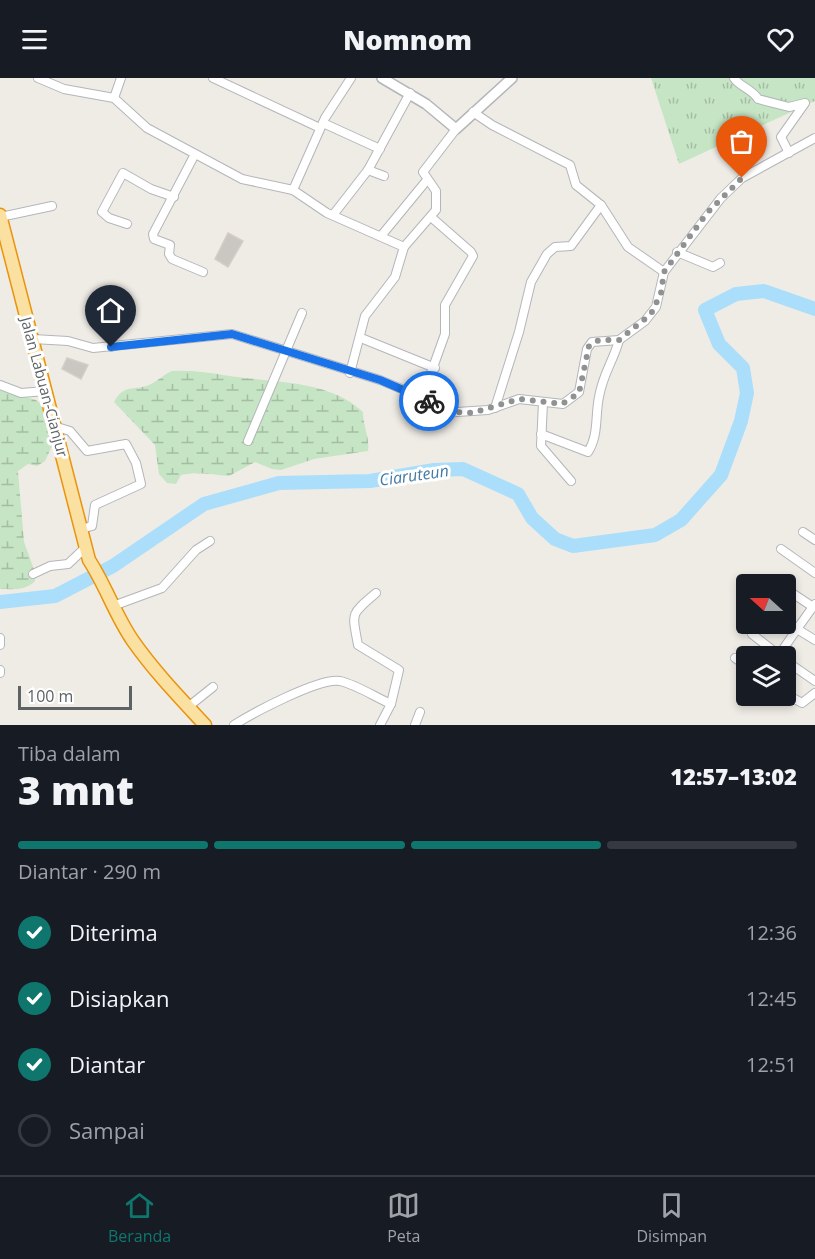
<!DOCTYPE html>
<html lang="id">
<meta charset="utf-8">
<style>
:root{--surface:#171b24;--page:#242831;--text:#f1f3f6;--muted:#9ea1a6;--line:#363941;--accent:#0f766e}
body{margin:0;font-family:"Open Sans",sans-serif;background:var(--page);color:var(--text);height:100vh;display:flex;flex-direction:column;font-size:22px;white-space:nowrap}
*{box-sizing:border-box;margin:0}
p{font-size:20px;color:var(--muted)}
.icon{flex:none;width:33px;height:33px;fill:none;stroke:currentColor;stroke-width:2;stroke-linecap:round;stroke-linejoin:round}
.map{position:relative;height:647px;overflow:hidden}
.drawer{display:flex;flex-direction:column;background:var(--surface);flex:1}
.drawer>*{flex:none}
.needle{width:39px;rotate:291deg}
.controls{position:absolute;left:736px;top:496px;display:grid;gap:12px}
.controls a{display:grid;place-items:center;width:60px;height:60px;border-radius:6px;background:var(--surface);box-shadow:0 3px 9px #0003;font-size:30px}
.scale{position:absolute;left:18px;bottom:15px;width:114px;box-sizing:border-box;padding-left:6px;border:3px solid #5d6265;border-top:0;font-size:16px;line-height:21px;white-space:nowrap;color:#5d6265;-webkit-text-stroke:4px #fff;paint-order:stroke}
.pin{position:absolute;display:grid;place-items:center;width:51px;height:51px;color:#fff;margin:-62px -26px;border-radius:50% 50% 50% 0;rotate:-45deg;box-shadow:0 0 6px #0007}
.pin .icon{rotate:45deg}
.courier{position:absolute;display:grid;place-items:center;width:60px;height:60px;margin:-30px;border:4px solid #1a73e8;border-radius:50%;background:#fff;color:#222;box-shadow:0 2px 8px #0007}
.overview em{font-style:normal;font-weight:800}
.overview div{display:flex;flex-direction:column-reverse}
.overview{display:flex;align-items:center;justify-content:space-between;height:102px;padding:0 18px}
h1{font-size:39px;font-weight:800;line-height:45px}
.bar{display:grid;grid-template-columns:repeat(4,1fr);gap:9px 6px;align-content:center;height:72px;padding:0 18px}
.bar i{height:8px;border-radius:4px;background:var(--line)}
.bar .selected{background:var(--accent)}
.bar p{grid-column:span 4}
ol{padding:0 18px;list-style:none}
li{display:flex;align-items:center;gap:18px;height:66px}
li p{margin-inline-start:auto}
li .icon{padding:6px;border-radius:50%;background:var(--accent);color:#fff;stroke-width:4}
li:last-child{color:var(--muted)}
li i{width:33px;height:33px;border:3px solid var(--line);border-radius:50%}
header{display:flex;justify-content:space-between;align-items:center;height:78px;padding:0 18px;background:var(--surface);font-size:27px;font-weight:800}
.menu{display:flex;justify-content:space-around;align-items:center;height:84px;border-top:2px solid var(--line);background:var(--surface);font-size:16px;color:var(--muted)}
.menu a{display:grid;justify-items:center;gap:3px}
.menu .selected{color:var(--accent)}
.map>svg:first-child{display:block}
</style>
<header><svg class="icon" aria-label="menu" viewBox="0 0 24 24"><path d="M4 6h16M4 12h16M4 18h16"/></svg>Nomnom<svg class="icon" aria-label="heart" viewBox="0 0 24 24"><path d="M12 20l-8-8c-3-5 5-10 8-4 3-6 11-1 8 4z"/></svg></header>
<div class="map">
<svg width="815" height="647" viewBox="0 0 815 647">
<defs>
<pattern id="grass-tufts" width="24" height="20" patternUnits="userSpaceOnUse" patternTransform="scale(1.5)"><rect width="24" height="20" fill="#c6e5c4"/><path d="M3 7l-1-3M5 7V3M7 7l1-3M15 17l-1-3M17 17v-4M19 17l1-3" fill="none" stroke="#a4bda3"/></pattern>
<pattern id="wetland-marsh" width="20" height="14" patternUnits="userSpaceOnUse" patternTransform="scale(1.5)"><rect width="20" height="14" fill="#c6e5c4"/><path d="M1 5h8M5 5V1M11 12h8M15 12V8" fill="none" stroke="#a4bda3"/></pattern>
</defs>
<rect width="100%" height="100%" fill="#efece6"/>
<!-- grass -->
<path fill="url(#grass-tufts)" d="M651,0H815V23L679,86Z"/>
<!-- wetland -->
<g fill="url(#wetland-marsh)">
<path d="M172,293C190,292 205,294 223,297C268,305 328,300 363,334C363,348 370,360 368,373L314,381L281,392L272,391L255,384L229,398C212,397 199,393 181,397L176,406L167,405L159,396L155,367L114,324C125,304 135,314 151,306C159,302 164,296 172,293Z"/>
<path d="M0,311L36,322L44,329L53,366L45,383L37,388L28,386L18,393L24,464L35,494V503C25,513 14,511 0,511Z"/>
</g>
<g fill="none" stroke-linecap="round" stroke-linejoin="round">
<!-- river -->
<path stroke="#aadefb" stroke-width="14" d="M0,524L55,518L113,488L204,426L279,405L370,403L434,392L463,391L518,416L532,440L555,461L573,468L655,457L681,442L721,397L741,343L747,315L743,290L719,266L705,232L736,216L764,213L815,231"/>
</g>
<!-- building -->
<g fill="#cac7c2" stroke="#d4cec4" stroke-width="1.5">
<path d="M228,155L243,163L228,189L215,181Z"/>
<path d="M67,280L88,287L81,301L62,291Z"/>
</g>
<g fill="none" stroke-linecap="round" stroke-linejoin="round">
<!-- minor casing -->
<g stroke="#b3b6ba" stroke-width="10">
<g id="minor">
<path d="M38,0L64,11L114,20L147,50L242,101L293,112L327,135L404,169"/>
<path d="M213,0L320,50"/>
<path d="M734,0C740,9 752,11 758,21L789,29L805,25L781,59L789,75"/>
<path d="M114,20L121,0"/>
<path d="M473,34L492,47L570,87L576,107L601,127L628,169L664,194"/>
<path d="M323,45L380,71"/>
<path d="M195,76L153,156L154,161L170,167L169,176L172,181L203,194"/>
<path d="M384,98L368,92L410,15"/>
<path d="M293,112L325,40L351,0"/>
<path d="M333,137L368,92"/>
<path d="M0,139L52,128"/>
<path d="M127,146L109,140L102,134L123,95L151,111L174,119"/>
<path d="M381,158L427,102"/>
<path d="M677,174L713,189L720,185"/>
<path d="M110,223L111,269"/>
<path d="M361,260L435,290"/>
<path d="M33,261L68,263L93,270L232,256L380,302L457,334L488,332L519,321L563,326L579,314L587,271L592,264L619,262L645,243L656,229L664,194L721,120L742,100L815,60"/>
<path d="M350,295L365,238L395,199L404,169L436,132V113L423,94L456,51"/>
<path d="M0,307L21,315L46,313"/>
<path d="M422,320L445,256V227L473,178L471,174L431,139"/>
<path d="M543,324L541,368L571,403"/>
<path d="M495,330L519,254L531,204L547,176L555,169L571,168L601,127"/>
<path d="M57,349L70,353L87,373L126,366L136,385L141,406L95,427L92,448L81,451"/>
<path d="M541,356L588,374C599,357 595,337 599,319C603,295 614,282 619,262"/>
<path d="M248,363L302,235"/>
<path d="M803,454L815,462"/>
<path d="M781,471L815,495"/>
<path d="M33,496L50,488L68,486L86,469"/>
<path d="M786,511L813,529"/>
<path d="M376,515C350,537 352,534 358,567L399,592L391,626L380,647"/>
<path d="M815,526L797,551L815,562"/>
<path d="M113,528L162,510L196,472L210,463"/>
<path d="M752,556L781,579"/>
<path d="M0,560V567"/>
<path d="M779,577L797,551L786,543"/>
<path d="M735,580L747,588"/>
<path d="M786,583L815,603"/>
<path d="M0,592V595"/>
<path d="M786,616L802,625L815,615"/>
<path d="M188,629L213,609"/>
<path d="M234,647C253,635 320,599 340,603C357,607 375,619 391,626"/>
<path d="M415,647L420,634"/>
</g>
</g>
<!-- tertiary casing -->
<g stroke="#b3b6ba" stroke-width="12">
<path id="tertiary" d="M382,0L426,26L456,51L512,0"/>
</g>
<!-- trunk casing -->
<g stroke="#ea930b" stroke-width="15">
<path id="trunk" d="M0,137L89,482C106,508 115,537 133,563C154,593 180,620 205,647"/>
</g>
<!-- minor -->
<use href="#minor" stroke="#fff" stroke-width="8"/>
<!-- tertiary -->
<use href="#tertiary" stroke="#fff" stroke-width="9"/>
<!-- trunk -->
<use href="#trunk" stroke="#fae0a1" stroke-width="12"/>
</g>
<g fill="none" stroke-linecap="round" stroke-linejoin="round">
<!-- done -->
<path stroke="#909292" stroke-width="6" stroke-dasharray="0 10.8" d="M429,323L457,334L472,335L519,321L562,326L579,315L589,268L599,262H619L651,236L661,215L664,194L707,135L742,100"/>
<!-- route -->
<path stroke="#1a73e8" stroke-width="8" d="M111,269L232,256L380,302L429,323"/>
</g>
<g text-anchor="middle" dominant-baseline="central" stroke-width="6" stroke-linejoin="round" paint-order="stroke">
<!-- street labels -->
<g font-size="15" fill="#5d6265" stroke="#fff">
<text transform="translate(45 309) rotate(75)">Jalan Labuan-Cianjur</text>
</g>
<!-- water labels -->
<g font-size="16" font-style="italic" fill="#437aa5" stroke="#fff">
<text transform="translate(414 397) rotate(-8)">Ciaruteun</text>
</g>
</g>
</svg>
<div class="controls">
<a><svg class="needle" viewBox="-14 -14 28 28"><path d="M0-13l5 13h-10z" fill="#e53935"/><path d="M0 13l5-13h-10z" fill="#9ea1a6"/></svg></a>
<a><svg class="icon" aria-label="layers" viewBox="0 0 24 24"><path d="M12 4l9 5-9 5-9-5zM3 14l9 5 9-5"/></svg></a>
</div>
<div class="scale">100 m</div>
<div class="pin" style="left:742px;top:100px;background:#ea580c"><svg class="icon" aria-label="bag" viewBox="0 0 24 24"><path d="M5 8h14l-1 12H6zM9 8a3 3 0 0 1 6 0"/></svg></div>
<div class="pin" style="left:111px;top:269px;background:#1f2937"><svg class="icon" aria-label="home" viewBox="0 0 24 24"><path d="M3 11l9-7 9 7M6 9v11h12V9"/></svg></div>
<div class="courier" style="left:429px;top:323px"><svg class="icon" aria-label="bike" viewBox="0 0 24 24"><circle cx="6" cy="16" r="4"/><circle cx="18" cy="16" r="4"/><path d="M6 16l4-8h5l3 8M10 8l3 8H6M13 5h3"/></svg></div>
</div>
<section class="drawer">
<div class="overview"><div><h1>3 mnt</h1><p>Tiba dalam</p></div><em>12:57–13:02</em></div>
<div class="bar"><i class="selected"></i><i class="selected"></i><i class="selected"></i><i></i><p>Diantar · 290 m</p></div>
<ol>
<li><svg class="icon" aria-label="check" viewBox="0 0 24 24"><path d="M5 12l5 5 9-10"/></svg>Diterima<p>12:36</p></li>
<li><svg class="icon" aria-label="check" viewBox="0 0 24 24"><path d="M5 12l5 5 9-10"/></svg>Disiapkan<p>12:45</p></li>
<li><svg class="icon" aria-label="check" viewBox="0 0 24 24"><path d="M5 12l5 5 9-10"/></svg>Diantar<p>12:51</p></li>
<li><i></i>Sampai</li>
</ol>
</section>
<nav class="menu">
<a class="selected"><svg class="icon" aria-label="home" viewBox="0 0 24 24"><path d="M3 11l9-7 9 7M6 9v11h12V9"/></svg>Beranda</a>
<a><svg class="icon" aria-label="map" viewBox="0 0 24 24"><path d="M3 6l6-2 6 2 6-2v14l-6 2-6-2-6 2zM9 4v14M15 6v14"/></svg>Peta</a>
<a><svg class="icon" aria-label="saved" viewBox="0 0 24 24"><path d="M7 4h10v16l-5-4-5 4z"/></svg>Disimpan</a>
</nav>
